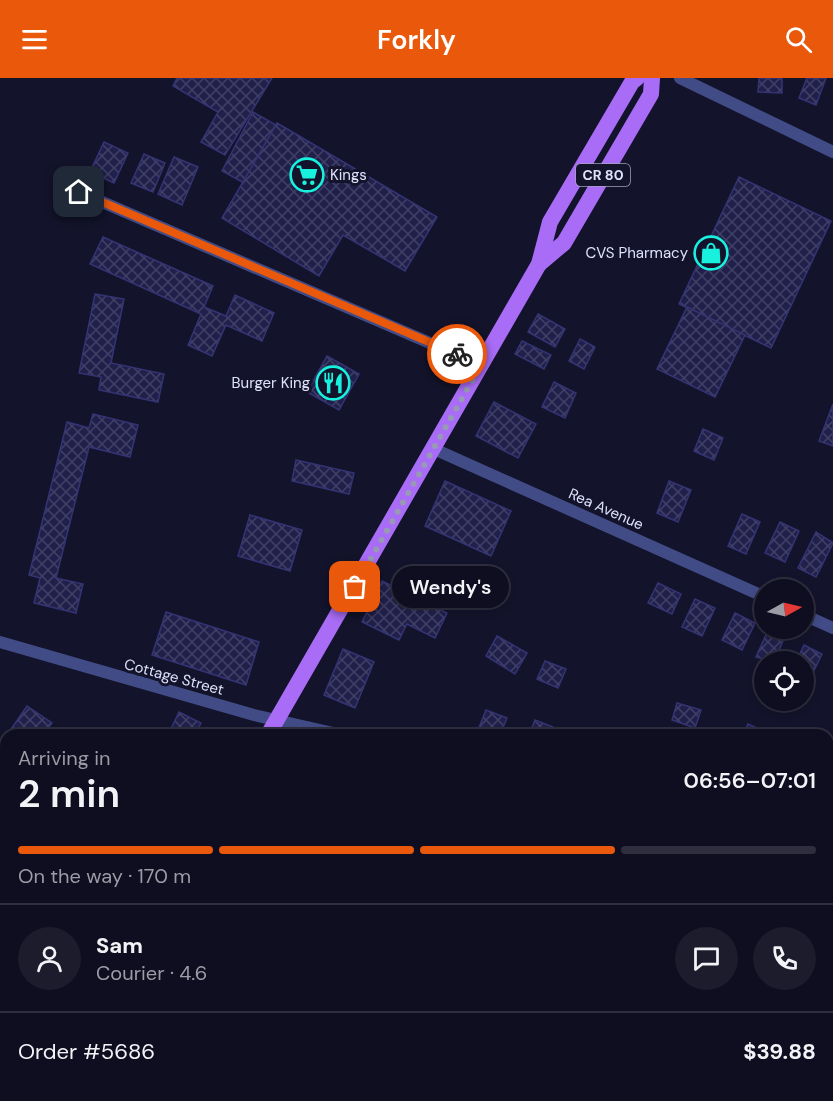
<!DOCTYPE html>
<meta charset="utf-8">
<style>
:root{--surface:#0e0e20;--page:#1c1c2d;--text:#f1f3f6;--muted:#9b9ca5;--line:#2e2e3e;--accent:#ea580c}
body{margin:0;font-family:"DM Sans",sans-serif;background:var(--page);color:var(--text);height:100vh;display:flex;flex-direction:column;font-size:22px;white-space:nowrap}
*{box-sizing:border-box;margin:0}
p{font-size:20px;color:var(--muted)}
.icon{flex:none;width:33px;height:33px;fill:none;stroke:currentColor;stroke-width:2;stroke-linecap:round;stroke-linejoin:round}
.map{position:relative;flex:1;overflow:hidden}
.sheet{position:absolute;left:0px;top:651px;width:834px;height:372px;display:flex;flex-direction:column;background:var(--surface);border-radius:18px 18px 0 0;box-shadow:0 3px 9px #0003,0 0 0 2px var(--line)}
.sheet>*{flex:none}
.needle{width:39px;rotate:82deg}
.controls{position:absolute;left:754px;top:501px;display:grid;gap:12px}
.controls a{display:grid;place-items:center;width:60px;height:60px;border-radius:50%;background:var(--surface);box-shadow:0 3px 9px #0003,0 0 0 2px var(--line);font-size:30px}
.pin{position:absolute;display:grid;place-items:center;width:51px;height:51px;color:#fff;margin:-26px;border-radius:12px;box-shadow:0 3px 9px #0006}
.courier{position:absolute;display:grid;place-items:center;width:60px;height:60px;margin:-30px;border:4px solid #ea580c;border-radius:50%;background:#fff;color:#222;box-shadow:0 2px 8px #0007}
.bubble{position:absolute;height:42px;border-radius:21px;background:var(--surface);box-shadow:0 3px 9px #0003,0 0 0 2px var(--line);font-size:20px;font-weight:600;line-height:42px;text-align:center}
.headline em{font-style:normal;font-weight:600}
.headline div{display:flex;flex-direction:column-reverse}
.headline{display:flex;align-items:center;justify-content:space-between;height:102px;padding:0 18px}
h1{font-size:39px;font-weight:600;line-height:45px}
.bar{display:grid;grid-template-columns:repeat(4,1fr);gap:9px 6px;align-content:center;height:72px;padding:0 18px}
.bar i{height:8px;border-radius:4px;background:var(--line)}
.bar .on{background:var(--accent)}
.bar p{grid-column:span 4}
.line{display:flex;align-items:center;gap:15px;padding:0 18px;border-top:2px solid var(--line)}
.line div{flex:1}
.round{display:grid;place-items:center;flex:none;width:63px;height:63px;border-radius:32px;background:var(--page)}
header{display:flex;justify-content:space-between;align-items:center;height:78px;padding:0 18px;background:var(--accent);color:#fff;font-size:27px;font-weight:600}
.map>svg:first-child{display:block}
</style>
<header><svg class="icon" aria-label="menu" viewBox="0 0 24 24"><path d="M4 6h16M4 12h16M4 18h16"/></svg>Forkly<svg class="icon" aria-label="search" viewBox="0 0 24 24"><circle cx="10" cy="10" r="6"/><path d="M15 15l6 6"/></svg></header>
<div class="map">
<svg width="833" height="1023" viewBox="0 0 833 1023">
<defs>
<pattern id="building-cross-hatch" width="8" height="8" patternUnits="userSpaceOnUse" patternTransform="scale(1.5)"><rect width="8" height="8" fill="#21204b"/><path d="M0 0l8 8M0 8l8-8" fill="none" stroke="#414066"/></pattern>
</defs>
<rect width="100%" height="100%" fill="#13132b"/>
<!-- building -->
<g fill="url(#building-cross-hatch)" stroke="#343475" stroke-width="1.5">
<path d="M177,0H272L225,77L201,64L218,34L173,8Z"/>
<path d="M759,0H782V15L758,14Z"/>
<path d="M807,0H826L816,27L799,20Z"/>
<path d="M253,34L276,47L244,105L222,93Z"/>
<path d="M277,45L437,139L405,193L343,157L319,198L222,140Z"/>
<path d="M104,64L128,75L114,105L90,94Z"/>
<path d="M144,76L165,85L153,114L131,105Z"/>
<path d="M174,79L198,89L182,127L158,116Z"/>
<path d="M739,99L831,143L771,270L679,226Z"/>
<path d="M103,159L213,208L204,229L226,238L235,217L274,235L262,263L226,247L212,278L188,267L201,236L90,186Z"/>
<path d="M95,216L124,221L111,285L164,296L158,324L99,312L101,299L79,295Z"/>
<path d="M687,229L745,257L715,319L657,291Z"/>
<path d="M538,236L565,251L555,269L528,254Z"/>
<path d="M580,261L595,269L584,291L569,283Z"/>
<path d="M522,263L551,277L544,291L515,276Z"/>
<path d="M327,278L359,296L339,332L307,314Z"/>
<path d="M554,304L576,315L565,340L542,329Z"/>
<path d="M494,324L536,346L518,380L476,358Z"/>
<path d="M833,326V368L819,363Z"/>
<path d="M93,336L138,347L130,379L89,369L56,500L83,506L76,535L34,525L40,500L29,497L67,344L89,350Z"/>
<path d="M703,351L723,360L714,382L694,373Z"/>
<path d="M296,382L354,395L349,416L292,403Z"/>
<path d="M445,403L511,433L491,478L425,448Z"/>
<path d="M669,403L691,412L678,444L657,435Z"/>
<path d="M742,436L760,444L746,476L728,468Z"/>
<path d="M250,437L302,452L290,493L238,478Z"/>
<path d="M780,444L799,453L785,484L765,475Z"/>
<path d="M816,454L833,465L816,499L798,490Z"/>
<path d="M382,503L447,535L435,560L407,546L399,562L362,544Z"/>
<path d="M658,505L681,516L672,536L648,525Z"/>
<path d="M695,521L715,530L702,558L682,549Z"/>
<path d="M166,534L259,564L246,607L152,577Z"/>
<path d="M735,535L755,545L742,572L722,562Z"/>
<path d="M769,550L785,558L774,584L756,579Z"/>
<path d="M497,558L527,575L515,596L486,578Z"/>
<path d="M804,567L822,576L806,609L804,584H796Z"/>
<path d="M343,571L374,584L355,630L324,617Z"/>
<path d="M545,583L566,591L558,610L537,601Z"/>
<path d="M677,625L701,632L695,650L672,642Z"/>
<path d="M27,628L52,645L43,657H13L9,654Z"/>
<path d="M486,632L507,640L500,657H476Z"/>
<path d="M179,634L201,645L195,657H168Z"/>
<path d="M535,642L563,653L562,657H529Z"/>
<path d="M748,646L772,657H743Z"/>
<path d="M828,676L833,678V697L828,695Z"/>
<path d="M828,698L833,700V728L828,743Z"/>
<path d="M5,785L6,817L0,820V787Z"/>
<path d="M6,894V934L0,930V904Z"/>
<path d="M133,1017H154L150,1023H143Z"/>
<path d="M465,1017H489L486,1023H475Z"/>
<path d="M688,1017H710L707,1023H699Z"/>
<path d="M723,1017H743L739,1023H720Z"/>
<path d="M763,1017H793L798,1020L796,1023H759Z"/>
</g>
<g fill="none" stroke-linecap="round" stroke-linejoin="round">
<!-- minor -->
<g stroke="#414c87" stroke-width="12">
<path d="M680,0L833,74"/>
<path d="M79,114L481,287"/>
<path d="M434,371L765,519"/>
<path d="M804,537L833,550"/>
<path d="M0,564L254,637L342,657"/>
<path d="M828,800L833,802"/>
<path d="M0,1008L6,1011"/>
<path d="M16,1017L27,1023"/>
<path d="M620,1017L631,1023"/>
</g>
<!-- primary -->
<g stroke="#a96cf6" stroke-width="16">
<path d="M539,186L564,165L651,16L652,0"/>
<path d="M268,657L539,186L550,144L632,4L637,0"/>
<path d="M0,703L6,713"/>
<path d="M48,1023L51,1017"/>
</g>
</g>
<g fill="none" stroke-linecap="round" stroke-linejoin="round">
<!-- done -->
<path stroke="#9899b4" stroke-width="6" stroke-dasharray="0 10.8" d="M355,509L481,287L457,276"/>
<!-- route -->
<path stroke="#ea580c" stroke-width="8" d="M79,114L457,276"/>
</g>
<!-- icons -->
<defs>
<g id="supermarket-ring" transform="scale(1.725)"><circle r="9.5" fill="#13132b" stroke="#17f1de" stroke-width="1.5"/><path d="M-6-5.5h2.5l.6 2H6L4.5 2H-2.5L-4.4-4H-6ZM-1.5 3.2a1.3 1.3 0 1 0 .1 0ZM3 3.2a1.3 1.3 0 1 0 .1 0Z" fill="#17f1de"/></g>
<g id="shop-ring" transform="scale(1.725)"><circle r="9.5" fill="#13132b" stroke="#17f1de" stroke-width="1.5"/><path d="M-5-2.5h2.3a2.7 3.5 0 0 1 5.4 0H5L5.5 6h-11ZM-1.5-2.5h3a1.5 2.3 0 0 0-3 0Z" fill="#17f1de"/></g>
<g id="restaurant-ring" transform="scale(1.725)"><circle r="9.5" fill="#13132b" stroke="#17f1de" stroke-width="1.5"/><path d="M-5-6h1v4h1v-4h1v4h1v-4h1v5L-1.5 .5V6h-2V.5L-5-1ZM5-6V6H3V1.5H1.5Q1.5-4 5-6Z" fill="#17f1de"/></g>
</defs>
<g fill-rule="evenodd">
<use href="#supermarket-ring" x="307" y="97"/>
<use href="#shop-ring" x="711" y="175"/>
<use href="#restaurant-ring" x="333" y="305"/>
</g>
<g text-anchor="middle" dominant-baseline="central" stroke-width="6" stroke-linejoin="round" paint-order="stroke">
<!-- shield labels -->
<rect fill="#13132b" stroke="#a2a3be" stroke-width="1.5" x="576" y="86" width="54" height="22" rx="4.5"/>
<g font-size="14" font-weight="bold" fill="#dfe1fd">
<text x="603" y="97">CR 80</text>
</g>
<!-- poi labels -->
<g font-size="15" fill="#dfe1fd" stroke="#13132b" text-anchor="end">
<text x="330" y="97" text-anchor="start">Kings</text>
<text x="688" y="175">CVS Pharmacy</text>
<text x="310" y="305">Burger King</text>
</g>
<!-- street labels -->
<g font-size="15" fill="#dfe1fd" stroke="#13132b">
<text transform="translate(606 431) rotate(24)">Rea Avenue</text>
<text transform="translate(174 599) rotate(15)">Cottage Street</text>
</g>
</g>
</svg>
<div class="controls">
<a><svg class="needle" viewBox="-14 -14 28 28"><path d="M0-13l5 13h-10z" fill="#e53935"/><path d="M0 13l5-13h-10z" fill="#9b9ca5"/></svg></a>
<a><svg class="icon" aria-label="locate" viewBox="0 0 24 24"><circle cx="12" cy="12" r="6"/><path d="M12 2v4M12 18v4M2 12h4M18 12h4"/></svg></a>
</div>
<div class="pin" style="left:355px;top:509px;background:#ea580c"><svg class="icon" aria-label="bag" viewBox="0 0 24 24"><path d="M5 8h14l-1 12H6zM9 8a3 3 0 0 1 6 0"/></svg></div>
<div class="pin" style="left:79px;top:114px;background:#1f2937"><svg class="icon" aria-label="home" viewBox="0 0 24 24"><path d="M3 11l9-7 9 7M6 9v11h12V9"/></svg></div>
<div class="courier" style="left:457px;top:276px"><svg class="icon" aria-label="bike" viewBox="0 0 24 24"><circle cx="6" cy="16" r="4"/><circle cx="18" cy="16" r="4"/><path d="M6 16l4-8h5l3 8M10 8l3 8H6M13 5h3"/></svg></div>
<div class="bubble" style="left:392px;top:488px;width:117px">Wendy's</div>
<section class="sheet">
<div class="headline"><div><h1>2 min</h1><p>Arriving in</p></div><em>06:56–07:01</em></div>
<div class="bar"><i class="on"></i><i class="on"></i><i class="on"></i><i></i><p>On the way · 170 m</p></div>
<div class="line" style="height:108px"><a class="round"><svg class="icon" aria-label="person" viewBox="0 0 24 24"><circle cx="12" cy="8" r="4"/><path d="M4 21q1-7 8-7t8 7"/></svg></a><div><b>Sam</b><p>Courier · 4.6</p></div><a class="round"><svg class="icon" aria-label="chat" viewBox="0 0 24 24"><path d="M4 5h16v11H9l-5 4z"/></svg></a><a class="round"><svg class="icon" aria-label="phone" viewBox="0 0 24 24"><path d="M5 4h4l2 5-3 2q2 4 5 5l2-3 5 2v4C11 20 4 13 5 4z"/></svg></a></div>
<div class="line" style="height:78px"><div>Order #5686</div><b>$39.88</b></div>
</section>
</div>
